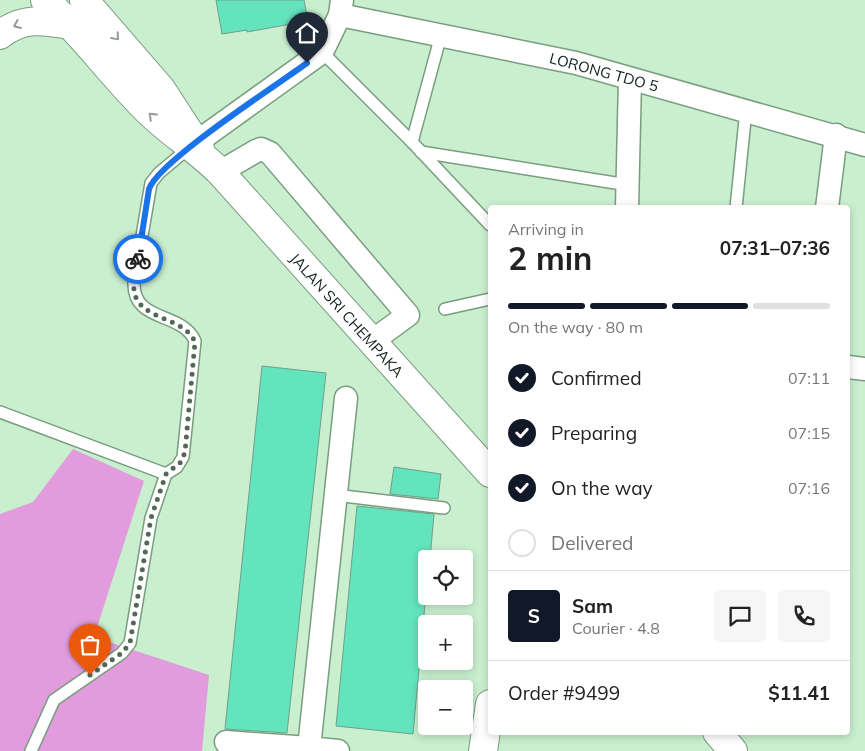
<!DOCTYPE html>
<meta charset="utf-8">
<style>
:root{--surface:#fff;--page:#f6f6f6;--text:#222;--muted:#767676;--line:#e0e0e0;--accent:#111827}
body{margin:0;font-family:Mulish,sans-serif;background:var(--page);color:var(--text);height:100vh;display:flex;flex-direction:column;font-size:19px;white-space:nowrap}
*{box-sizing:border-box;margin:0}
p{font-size:16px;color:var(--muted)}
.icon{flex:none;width:28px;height:28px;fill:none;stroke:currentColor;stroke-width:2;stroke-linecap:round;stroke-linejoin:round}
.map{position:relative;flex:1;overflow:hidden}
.drawer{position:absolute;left:488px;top:205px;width:362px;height:530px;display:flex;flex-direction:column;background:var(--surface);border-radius:5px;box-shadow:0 2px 8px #0003}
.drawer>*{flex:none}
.fabs{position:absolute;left:418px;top:550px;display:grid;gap:10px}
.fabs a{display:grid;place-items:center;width:55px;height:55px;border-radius:5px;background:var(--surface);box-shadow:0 2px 8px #0003;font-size:25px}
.pin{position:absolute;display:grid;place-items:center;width:42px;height:42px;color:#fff;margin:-51px -21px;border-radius:50% 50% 50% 0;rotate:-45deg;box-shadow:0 0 5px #0007}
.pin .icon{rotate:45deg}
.courier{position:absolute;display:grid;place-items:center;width:50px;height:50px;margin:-25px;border:4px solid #1a73e8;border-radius:50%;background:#fff;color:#222;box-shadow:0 1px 6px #0007}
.overview em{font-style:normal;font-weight:700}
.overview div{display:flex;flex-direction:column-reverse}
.overview{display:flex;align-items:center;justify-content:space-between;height:85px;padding:0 20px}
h1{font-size:32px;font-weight:700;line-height:38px}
.bar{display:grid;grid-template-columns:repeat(4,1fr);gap:8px 5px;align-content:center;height:60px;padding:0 20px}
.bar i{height:6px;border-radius:4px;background:var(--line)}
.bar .current{background:var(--accent)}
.bar p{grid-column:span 4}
.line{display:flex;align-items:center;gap:12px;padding:0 20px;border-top:1px solid var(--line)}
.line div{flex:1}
.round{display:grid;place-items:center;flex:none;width:52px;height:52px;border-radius:5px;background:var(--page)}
ol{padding:0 20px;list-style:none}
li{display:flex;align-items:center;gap:15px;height:55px}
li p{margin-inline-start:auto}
li .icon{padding:5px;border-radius:50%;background:var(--accent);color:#fff;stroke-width:4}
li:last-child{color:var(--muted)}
li i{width:28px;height:28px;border:2px solid var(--line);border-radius:50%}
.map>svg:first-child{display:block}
</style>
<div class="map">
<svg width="865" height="751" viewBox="0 0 865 751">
<rect width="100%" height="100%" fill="#c9efcf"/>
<!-- green -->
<path fill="#e29bdc" d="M73,449L144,481L94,637L209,675L202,751H0V514L33,502Z"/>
<!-- building -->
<g fill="#63e4bc" stroke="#6e9f8d">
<path d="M216,0H304L308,21L247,32V30L222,34Z"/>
<path d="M262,366L326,373L287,733L225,729Z"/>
<path d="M394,467L441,474L438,499L390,494Z"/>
<path d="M357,506L434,514L430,559H426V593L413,734L336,726Z"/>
</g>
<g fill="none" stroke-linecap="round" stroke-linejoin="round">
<!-- service casing -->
<g stroke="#799d7f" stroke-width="14">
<g id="service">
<path d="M322,52L412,142L490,225"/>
<path d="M412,142L441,35"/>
<path d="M421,152L628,185"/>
<path d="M736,208L746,110"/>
<path d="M445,309L490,299"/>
<path d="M0,412L166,474"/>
<path d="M335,495L444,508"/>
<path d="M31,751L54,700L122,653L130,643L151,518L166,474L177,467L183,457L195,341C182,311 133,323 134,283L151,183L159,173L190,147"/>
</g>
</g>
<!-- minor casing -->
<g stroke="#799d7f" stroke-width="25">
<g id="minor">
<path d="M340,15L576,63L865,145"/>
<path d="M190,147L322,52L340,15L342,0"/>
<path d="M220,172L256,151L261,149L270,153L408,315L371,342"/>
<path d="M627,208L630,79"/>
<path d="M827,208L836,135"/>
<path d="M848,367L865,369"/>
<path d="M226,742L309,748"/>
<path d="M338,751L309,748L346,398"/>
</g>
</g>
<!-- tertiary casing -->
<g stroke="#799d7f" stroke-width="30">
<path id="tertiary" d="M483,751L490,704"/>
</g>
<!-- secondary casing -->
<g stroke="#799d7f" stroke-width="30">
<g id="secondary">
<path d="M45,0C81,32 110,73 144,107C167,131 196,148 220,172L490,473"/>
<path d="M84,0L161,89L200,149"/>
<path d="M717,732L733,751"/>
</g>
</g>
<!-- primary casing -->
<g stroke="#799d7f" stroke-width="30">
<path id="primary" d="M0,35C22,17 43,20 70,25"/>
</g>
<!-- service -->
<use href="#service" stroke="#fff" stroke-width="11"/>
<!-- minor -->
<use href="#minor" stroke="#fff" stroke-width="22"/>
<!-- tertiary -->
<use href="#tertiary" stroke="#fff" stroke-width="28"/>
<!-- secondary -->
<use href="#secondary" stroke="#fff" stroke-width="28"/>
<!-- primary -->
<use href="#primary" stroke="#fff" stroke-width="28"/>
</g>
<!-- one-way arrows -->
<defs><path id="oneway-chevron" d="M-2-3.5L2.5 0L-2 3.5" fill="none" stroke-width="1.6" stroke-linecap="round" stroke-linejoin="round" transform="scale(1.25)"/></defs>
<g stroke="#959b96">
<use href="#oneway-chevron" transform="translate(17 25) rotate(157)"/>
<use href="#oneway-chevron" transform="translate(116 37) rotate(49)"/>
<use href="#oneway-chevron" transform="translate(152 116) rotate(-136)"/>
</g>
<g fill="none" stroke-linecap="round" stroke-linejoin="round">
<!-- done -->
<path stroke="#536957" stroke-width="5" stroke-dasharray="0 9" d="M90,675L122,653L130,643L151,518L166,474L181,462L185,452L195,342C184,316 137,320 134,290C133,280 136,269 138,259"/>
<!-- route -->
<path stroke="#1a73e8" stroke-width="6" d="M138,259L149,189C159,161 277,85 307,63"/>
</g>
<g text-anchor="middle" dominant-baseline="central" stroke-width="4" stroke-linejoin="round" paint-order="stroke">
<!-- street labels -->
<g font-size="15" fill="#132116" stroke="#fff">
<text transform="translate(604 72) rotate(15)">LORONG TDO 5</text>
<text transform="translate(347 315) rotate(48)">JALAN SRI CHEMPAKA</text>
</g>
</g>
</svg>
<div class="fabs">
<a><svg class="icon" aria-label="locate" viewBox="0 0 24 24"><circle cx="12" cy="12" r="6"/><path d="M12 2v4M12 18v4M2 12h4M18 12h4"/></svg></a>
<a>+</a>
<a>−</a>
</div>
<div class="pin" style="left:90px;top:675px;background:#ea580c"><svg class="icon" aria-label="bag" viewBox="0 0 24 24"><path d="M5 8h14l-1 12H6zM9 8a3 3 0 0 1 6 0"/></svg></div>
<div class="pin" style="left:307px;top:63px;background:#1f2937"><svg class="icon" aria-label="home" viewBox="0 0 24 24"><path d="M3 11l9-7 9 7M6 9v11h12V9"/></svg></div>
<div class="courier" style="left:138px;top:259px"><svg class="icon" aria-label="bike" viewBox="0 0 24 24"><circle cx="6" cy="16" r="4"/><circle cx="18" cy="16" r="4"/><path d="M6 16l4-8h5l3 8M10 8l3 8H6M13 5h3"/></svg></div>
<section class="drawer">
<div class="overview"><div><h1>2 min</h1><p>Arriving in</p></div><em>07:31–07:36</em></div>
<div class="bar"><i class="current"></i><i class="current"></i><i class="current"></i><i></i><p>On the way · 80 m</p></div>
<ol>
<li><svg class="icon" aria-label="check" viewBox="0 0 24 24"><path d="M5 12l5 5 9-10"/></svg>Confirmed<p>07:11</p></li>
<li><svg class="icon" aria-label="check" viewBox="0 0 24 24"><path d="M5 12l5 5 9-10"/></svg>Preparing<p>07:15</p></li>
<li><svg class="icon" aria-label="check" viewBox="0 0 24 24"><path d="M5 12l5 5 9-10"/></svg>On the way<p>07:16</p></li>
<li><i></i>Delivered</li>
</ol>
<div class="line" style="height:90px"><b class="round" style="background:var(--accent);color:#fff">S</b><div><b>Sam</b><p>Courier · 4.8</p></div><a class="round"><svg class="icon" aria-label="chat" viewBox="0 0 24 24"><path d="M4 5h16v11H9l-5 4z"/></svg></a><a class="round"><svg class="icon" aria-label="phone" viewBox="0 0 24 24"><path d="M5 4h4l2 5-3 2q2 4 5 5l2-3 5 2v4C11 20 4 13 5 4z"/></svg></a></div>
<div class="line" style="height:65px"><div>Order #9499</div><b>$11.41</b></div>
</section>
</div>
